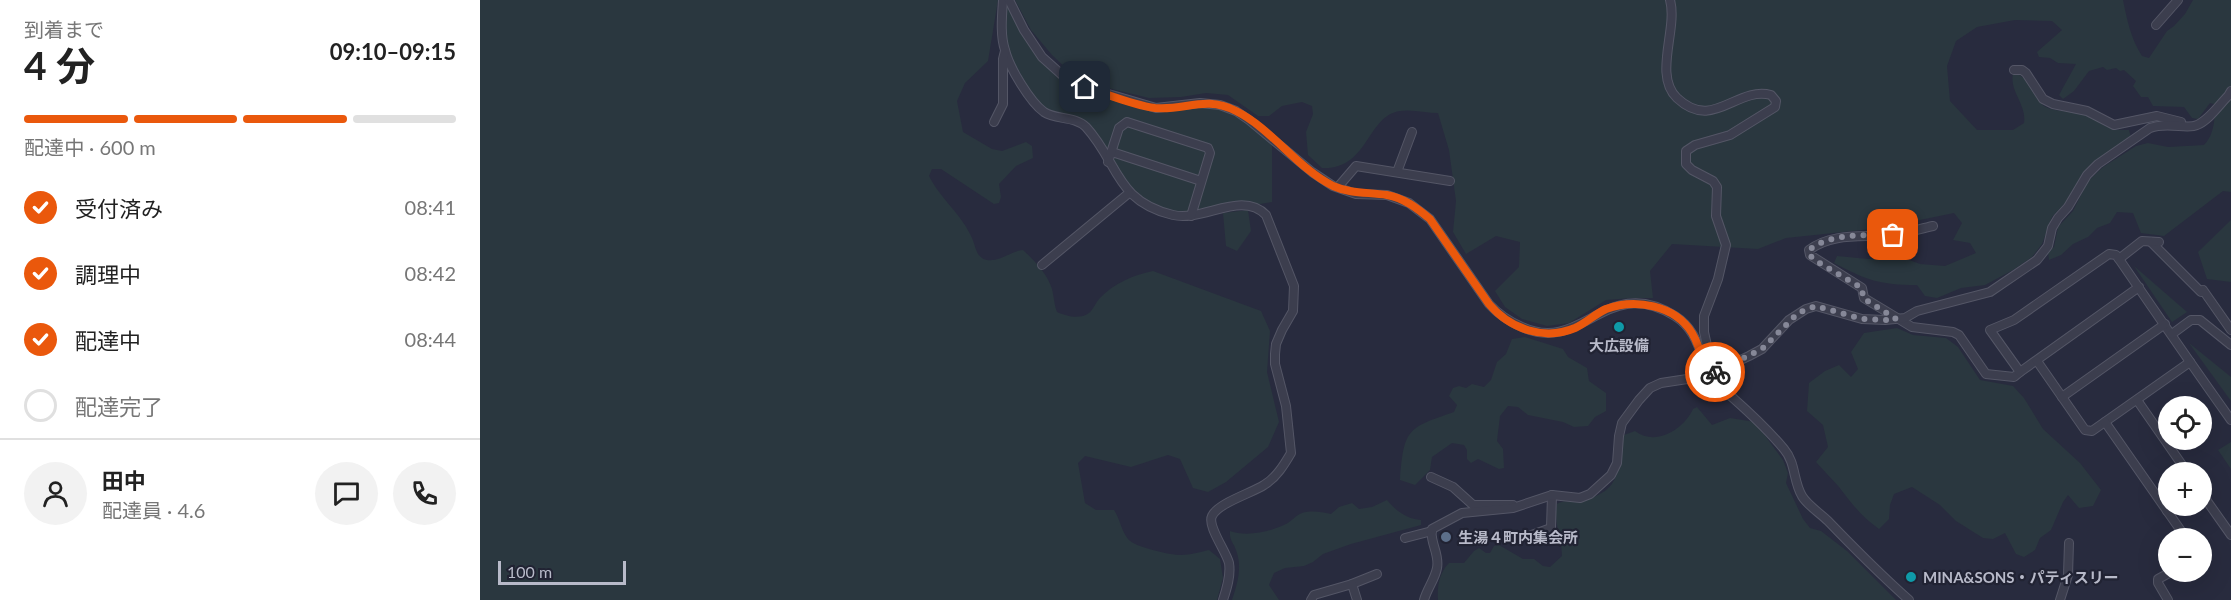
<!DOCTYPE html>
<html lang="ja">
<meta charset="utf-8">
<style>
:root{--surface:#fff;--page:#f2f2f2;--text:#222;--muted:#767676;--line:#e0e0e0;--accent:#ea580c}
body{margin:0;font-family:Lato,"Noto Sans JP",sans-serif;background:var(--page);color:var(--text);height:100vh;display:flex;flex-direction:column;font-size:22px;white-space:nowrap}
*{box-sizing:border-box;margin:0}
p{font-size:20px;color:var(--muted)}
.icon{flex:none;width:33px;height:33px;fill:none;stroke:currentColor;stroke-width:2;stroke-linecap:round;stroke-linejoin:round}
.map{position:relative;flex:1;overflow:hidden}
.drawer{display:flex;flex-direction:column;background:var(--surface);width:480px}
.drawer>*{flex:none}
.fabs{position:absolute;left:1678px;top:396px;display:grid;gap:12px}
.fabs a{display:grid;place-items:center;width:54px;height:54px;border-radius:50%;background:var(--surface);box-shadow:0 6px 24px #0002;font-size:30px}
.scale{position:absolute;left:18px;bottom:15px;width:128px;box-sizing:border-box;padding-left:6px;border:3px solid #b8bac9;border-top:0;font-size:16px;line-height:21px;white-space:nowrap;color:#b8bac9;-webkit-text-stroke:4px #212333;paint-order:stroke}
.pin{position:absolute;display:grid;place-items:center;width:51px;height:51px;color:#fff;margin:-26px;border-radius:12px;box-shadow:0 3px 9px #0006}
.courier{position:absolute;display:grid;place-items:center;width:60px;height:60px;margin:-30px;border:4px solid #ea580c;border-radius:50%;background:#fff;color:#222;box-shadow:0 2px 8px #0007}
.overview em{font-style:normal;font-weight:700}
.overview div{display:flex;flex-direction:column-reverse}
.overview{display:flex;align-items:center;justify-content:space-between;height:102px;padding:0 24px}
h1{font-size:39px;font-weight:700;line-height:45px}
.bar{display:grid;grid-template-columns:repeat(4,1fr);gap:9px 6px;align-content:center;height:72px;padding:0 24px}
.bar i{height:8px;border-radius:4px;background:var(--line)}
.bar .on{background:var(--accent)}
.bar p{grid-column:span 4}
.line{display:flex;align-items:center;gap:15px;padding:0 24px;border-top:2px solid var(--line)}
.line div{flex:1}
.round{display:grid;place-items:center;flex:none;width:63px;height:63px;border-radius:32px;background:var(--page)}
ol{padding:0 24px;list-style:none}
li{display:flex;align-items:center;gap:18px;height:66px}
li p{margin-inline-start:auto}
li .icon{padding:6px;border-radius:50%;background:var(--accent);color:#fff;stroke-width:4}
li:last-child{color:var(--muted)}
li i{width:33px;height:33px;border:3px solid var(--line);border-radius:50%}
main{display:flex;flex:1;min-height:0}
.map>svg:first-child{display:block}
</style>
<main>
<section class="drawer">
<div class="overview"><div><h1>4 分</h1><p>到着まで</p></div><em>09:10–09:15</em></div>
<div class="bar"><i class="on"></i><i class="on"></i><i class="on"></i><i></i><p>配達中 · 600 m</p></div>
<ol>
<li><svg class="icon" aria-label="check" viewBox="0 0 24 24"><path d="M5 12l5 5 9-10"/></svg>受付済み<p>08:41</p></li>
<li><svg class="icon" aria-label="check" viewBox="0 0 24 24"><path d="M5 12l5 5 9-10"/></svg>調理中<p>08:42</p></li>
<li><svg class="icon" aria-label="check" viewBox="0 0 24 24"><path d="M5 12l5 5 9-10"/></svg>配達中<p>08:44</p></li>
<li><i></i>配達完了</li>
</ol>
<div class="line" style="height:108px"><a class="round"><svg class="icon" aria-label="person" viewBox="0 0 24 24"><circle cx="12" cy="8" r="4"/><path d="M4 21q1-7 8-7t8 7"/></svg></a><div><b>田中</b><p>配達員 · 4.6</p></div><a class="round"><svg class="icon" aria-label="chat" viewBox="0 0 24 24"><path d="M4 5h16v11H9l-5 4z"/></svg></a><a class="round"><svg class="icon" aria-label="phone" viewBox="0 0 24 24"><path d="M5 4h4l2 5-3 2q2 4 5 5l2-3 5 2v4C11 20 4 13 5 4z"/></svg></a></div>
</section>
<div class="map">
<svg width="1751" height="600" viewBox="0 0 1751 600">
<rect width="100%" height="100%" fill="#282b3e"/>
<!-- green -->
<g fill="#2a373f">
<path d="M0,0H518L508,61L485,83L477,101L483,132L512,149L522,151L546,142L552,146L553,158L536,166L519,184L521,197L519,203L514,204L461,169H452L449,176C460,198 482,215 492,238C496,247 496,258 507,260C520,262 531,251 543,250C554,260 568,275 572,289C574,297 574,304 577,312C586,316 600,320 609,313C613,310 616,302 620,298C634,283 654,275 673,271L781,311L790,331L787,372L799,422L788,447L746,482L728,492L713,488L700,459L688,455L651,467L605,456L598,463L605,503L616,510H634C640,519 641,530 648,539C654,547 690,555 701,555C710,555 720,552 729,550L740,559L743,578L737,600H0Z"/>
<path d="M524,0H526L578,73L609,93L649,101L701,106L730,104L757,111L792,138V202C746,209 682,229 647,186C630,166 617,142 602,121L568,114L552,96L526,47Z"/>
<path d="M535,0H1643C1647,20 1651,39 1662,56L1669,58L1687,31L1694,26L1705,14L1713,0H1751V192L1743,191L1684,236L1661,233L1653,213L1637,212L1630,223L1617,228L1608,237L1593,244L1581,255L1569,260L1568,252L1574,247L1578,227L1593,211L1608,181L1623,167L1656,146L1668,143L1688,147L1724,145C1734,136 1736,116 1734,104L1730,103L1718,119L1712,118L1704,107L1673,106L1668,97H1661L1653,86L1656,81L1644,70L1640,71L1636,68L1627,70L1623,67L1609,71L1594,91L1583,99L1579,95L1596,64L1578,63L1570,58L1559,57L1557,52L1582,30L1572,21L1535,20L1497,27L1476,41L1467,66L1470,101L1497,130H1533L1544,123C1547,105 1529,91 1533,74C1548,72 1553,97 1564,106C1573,112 1590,111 1601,113C1611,115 1617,121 1625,126C1632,130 1641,130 1649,130L1651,138L1615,162L1600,178L1585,203L1572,217L1562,244L1552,257L1533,270L1505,285L1481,288L1457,298L1445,296L1437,285C1400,285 1386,280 1354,263L1357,256L1388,259L1421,257L1440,264L1465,266L1496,253L1490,243L1473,240L1482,223L1474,213L1401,228L1306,238L1278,249L1192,244L1170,271L1173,298H1152L1126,300L1089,323L1067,326L1042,319L1025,307L1015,291L1039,267L1040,242L1016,236L986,254L973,232L976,201L969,150L958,113C946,113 932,109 920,111C886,116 889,170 842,168L828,155L826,132L833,114L832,106L822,102L802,106L789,116H778L748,95L726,93L701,97L669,98L624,87L594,76L572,55L551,30Z"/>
<path d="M768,210L771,231L757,251L746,246L743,213Z"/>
<path d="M1751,220V282L1727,279L1718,252Z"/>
<path d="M1654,266L1707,312L1692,322Z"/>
<path d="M1417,328L1433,335L1466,338L1478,347L1500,380L1533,386L1544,398L1563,429L1600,463L1621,490L1613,506L1599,508L1588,495L1583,502L1571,530L1560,538L1555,550L1544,557L1536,554L1525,533L1513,539L1503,538L1476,521L1460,505L1432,487L1414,494L1410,505L1409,519L1399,529C1381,516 1372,504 1359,487C1352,479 1344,471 1336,462L1348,447L1343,425L1327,411L1329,383L1345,371L1359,365L1371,377L1378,369L1371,352L1384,333Z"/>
<path d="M1045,337L1083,349L1088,357L1107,368L1109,381L1126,393V411L1115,417L1108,426L1094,427L1083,422L1048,415L1038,407L1028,406L1020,416L1017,441L1023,449L1024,468L1019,469L998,459L991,463L987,459V450L984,445L972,443L952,457L950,470L935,485L920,480C924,429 927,428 974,412L977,405L969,396L973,388L979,386L986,388L992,384L1004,387L1011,380L1017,362L1026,354L1032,339Z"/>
<path d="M1709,343L1751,377V401Z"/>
<path d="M1217,407L1232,425L1250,418L1275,422L1303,460L1308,473L1306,483L1323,519L1330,528L1341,531L1367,551L1416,600H958C957,587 959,573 969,563H984L994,551L999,548L1006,553H1010L1014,546L1019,545L1043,559H1054L1063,566L1070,567L1082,556C1082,538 1073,522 1077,504C1086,499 1091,503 1100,501C1144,491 1136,470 1144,435L1155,431C1176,447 1204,429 1213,409Z"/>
<path d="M1751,442V469L1738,450Z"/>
<path d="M907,500C916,511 927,519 941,520V525L871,544L843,554L833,562L824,566L805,568L794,573L789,585L799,600H752C757,585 762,569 757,553C755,544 749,541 750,531C766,537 790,532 806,524C812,521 816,515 822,513C832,510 841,512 851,514L859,507L872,503L879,509L892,507Z"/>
</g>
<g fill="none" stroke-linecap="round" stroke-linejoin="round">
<!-- minor casing -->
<g stroke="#545666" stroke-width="10">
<g id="minor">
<path d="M523,0C522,16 520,35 525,50C529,67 550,102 564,112C576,120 595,116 606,127C639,163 635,201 693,215C723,222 762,190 786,215L814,286L813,311L802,330L796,344L795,354V364L806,406L811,453C804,465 796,478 784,485C772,493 738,503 732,516C727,526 746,551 749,563C751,575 747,588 743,600"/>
<path d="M529,0L544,30L562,57L591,83L676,108L720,103L740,105L756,111L769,120L832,172L853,186L876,194L907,195L929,203L950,219L1009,304C1019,315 1028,321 1042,327C1103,355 1126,273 1195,316C1211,326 1218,342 1223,360C1225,366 1225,373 1229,377C1235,385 1245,391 1253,398C1271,414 1289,431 1304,449C1316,463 1313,481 1322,496C1327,505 1340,513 1348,521C1374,548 1401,575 1429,600"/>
<path d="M1190,0C1198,29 1173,75 1197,98C1233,132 1256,86 1291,95L1296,101L1295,107L1250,135L1215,145L1206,151V164L1212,170L1233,181L1237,187L1236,216L1246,245L1238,279L1224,316V332L1232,368L1228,374"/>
<path d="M1676,25L1698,0"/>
<path d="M1534,70H1542L1546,73L1563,99L1573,104L1607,111L1634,125L1677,116L1701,122V125"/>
<path d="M514,122L523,104V59L525,51"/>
<path d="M632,152L721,181"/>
<path d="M628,162L639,128L647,122L728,148L730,153L711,216"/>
<path d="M917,172L932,132"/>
<path d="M858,187L876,166L970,181"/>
<path d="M1453,226C1439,229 1425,234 1411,235C1383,238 1353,232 1329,250L1330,255L1382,288L1384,298L1432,327L1473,332L1479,335L1506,374L1534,377L1540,372"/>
<path d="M1671,242L1721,292L1723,290L1751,330"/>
<path d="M1639,259L1662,241L1679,242"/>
<path d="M562,265L649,193"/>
<path d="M1659,287L1540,372L1510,330L1534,320L1629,254L1636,255L1639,259C1676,313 1713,367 1751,420"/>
<path d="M1692,334L1711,320H1720L1751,345"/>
<path d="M1557,361L1605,430L1612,431L1710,362"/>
<path d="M1582,397L1685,324"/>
<path d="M1657,400L1707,472"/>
<path d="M1625,422L1706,538"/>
<path d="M951,477L973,487L993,505H1033"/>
<path d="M1722,494L1751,535"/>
<path d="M1687,511L1695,506"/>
<path d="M1071,528L1073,537"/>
<path d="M1049,536L1071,528L1072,495"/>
<path d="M925,538L952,531"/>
<path d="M872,584L897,574"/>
<path d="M831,600L834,595L872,584L877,600"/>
<path d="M944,600C947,589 955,579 957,568C960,554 949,541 952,529L982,513L1033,508L1072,495L1100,498L1110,494L1131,475L1137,463L1139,436L1142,423L1159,400L1170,388L1181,383L1227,376L1269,356L1282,349L1309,320L1326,309L1336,306L1382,319L1405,320L1425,318L1437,311L1510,292L1557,260L1568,246L1572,228L1578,218L1588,207L1607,175L1618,164L1670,128C1688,121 1707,130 1717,125C1729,120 1739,105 1748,96L1751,91"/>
<path d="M1580,600L1588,575L1589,543"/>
<path d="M1688,600L1678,583V579L1691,572"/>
</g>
</g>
<!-- minor -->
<use href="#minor" stroke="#3c3e4e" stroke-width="8"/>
</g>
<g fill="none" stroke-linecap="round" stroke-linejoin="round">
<!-- done -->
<path stroke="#868898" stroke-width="6" stroke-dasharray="0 10.8" d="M1235,372L1282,349L1318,313L1336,306L1382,319L1405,320L1416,319L1383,298L1382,288L1333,259L1330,255L1329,250C1352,232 1385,236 1413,235"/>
<!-- route -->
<path stroke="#ea580c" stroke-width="8" d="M605,87C627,94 652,105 675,108C705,111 725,95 756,111C792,129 817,168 853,186C871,194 888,192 907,195C924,198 937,208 950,219L1009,304C1030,329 1064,341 1095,328C1106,323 1115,314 1126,309C1155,298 1195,305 1212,333C1220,346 1223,361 1227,376L1235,372"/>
</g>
<!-- markers -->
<g fill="#0f9aa8" stroke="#212333" stroke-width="2">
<circle cx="1139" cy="327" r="6"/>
<circle cx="1431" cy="577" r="6"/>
</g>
<circle fill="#5c6f8a" stroke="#212333" stroke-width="2" cx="966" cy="537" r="6"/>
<g text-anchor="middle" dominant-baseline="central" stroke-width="4.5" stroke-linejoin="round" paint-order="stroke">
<!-- poi labels -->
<g font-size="15" font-weight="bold" fill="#b8bac9" stroke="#212333" text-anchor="start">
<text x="1139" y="345" text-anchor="middle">大広設備</text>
<text x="978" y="537">生湯４町内集会所</text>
<text x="1443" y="577">MINA&amp;SONS・パティスリー</text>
</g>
</g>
</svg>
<div class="fabs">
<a><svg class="icon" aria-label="locate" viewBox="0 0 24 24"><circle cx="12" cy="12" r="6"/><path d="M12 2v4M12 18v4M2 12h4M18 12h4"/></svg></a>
<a>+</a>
<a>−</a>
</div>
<div class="scale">100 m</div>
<div class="pin" style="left:1413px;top:235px;background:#ea580c"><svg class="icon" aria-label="bag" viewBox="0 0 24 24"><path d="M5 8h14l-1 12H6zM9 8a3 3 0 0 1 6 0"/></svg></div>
<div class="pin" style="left:605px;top:87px;background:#1f2937"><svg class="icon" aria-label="home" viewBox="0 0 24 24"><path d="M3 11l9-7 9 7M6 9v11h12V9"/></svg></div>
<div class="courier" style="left:1235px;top:372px"><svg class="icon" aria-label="bike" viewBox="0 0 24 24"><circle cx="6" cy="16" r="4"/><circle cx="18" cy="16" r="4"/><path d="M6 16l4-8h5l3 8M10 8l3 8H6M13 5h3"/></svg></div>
</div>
</main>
